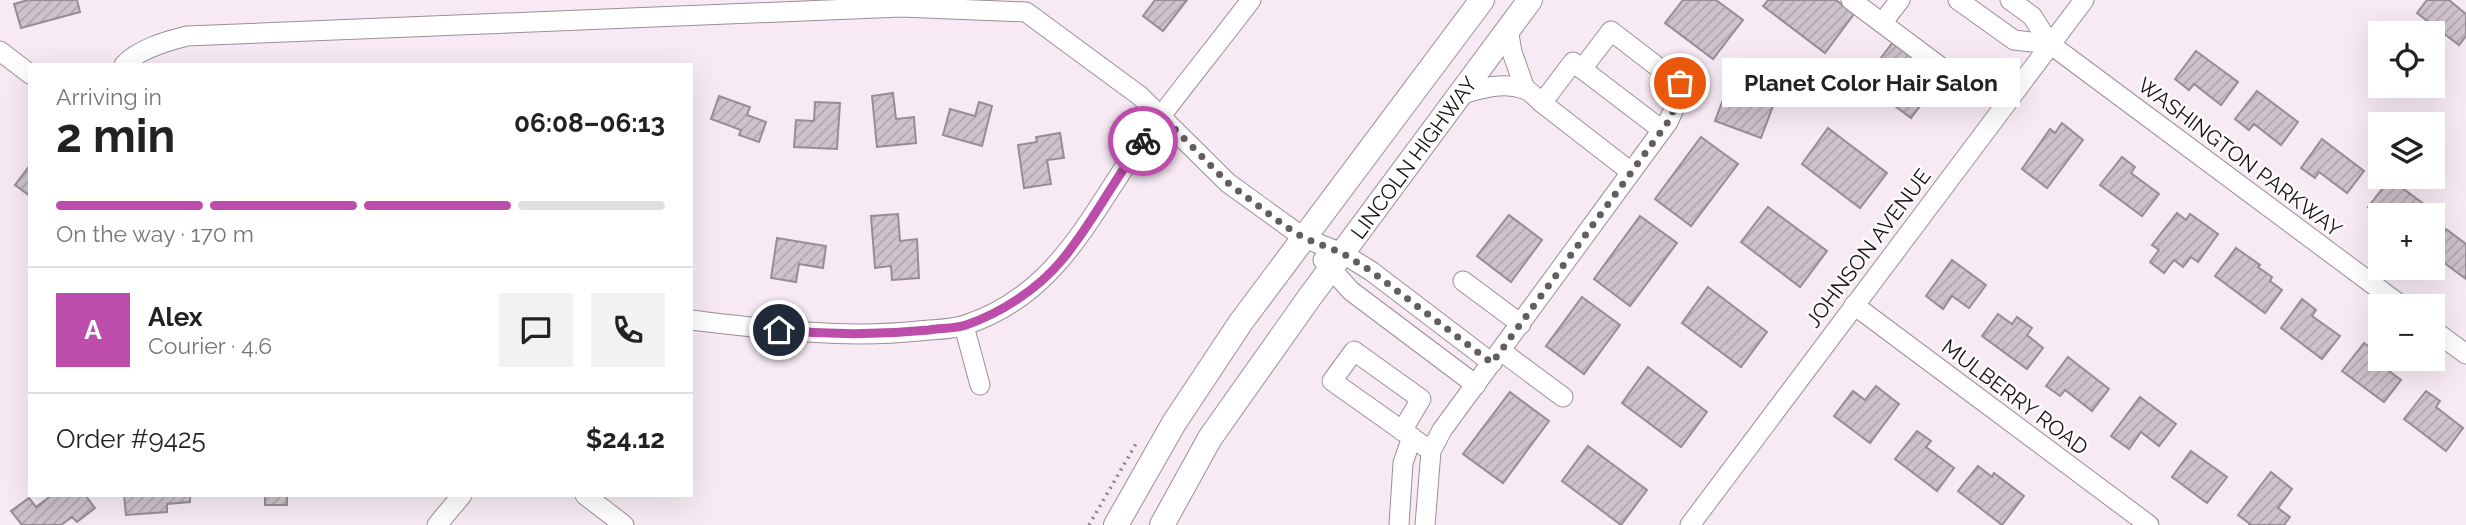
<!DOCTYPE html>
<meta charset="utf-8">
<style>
:root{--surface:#fff;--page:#f2f2f2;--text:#222;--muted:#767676;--line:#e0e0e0;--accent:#bd4daa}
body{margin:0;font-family:Raleway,sans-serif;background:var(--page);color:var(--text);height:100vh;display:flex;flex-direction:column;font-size:26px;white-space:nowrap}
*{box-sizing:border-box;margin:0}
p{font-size:23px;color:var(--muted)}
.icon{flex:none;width:38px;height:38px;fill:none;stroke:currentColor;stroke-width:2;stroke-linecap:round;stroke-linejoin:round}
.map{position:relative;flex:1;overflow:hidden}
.details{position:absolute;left:28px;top:63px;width:665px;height:434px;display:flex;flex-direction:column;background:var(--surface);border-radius:0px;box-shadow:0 7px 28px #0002}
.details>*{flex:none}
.tools{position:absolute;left:2368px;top:21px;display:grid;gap:14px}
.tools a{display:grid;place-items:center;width:77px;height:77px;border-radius:0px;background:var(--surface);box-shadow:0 7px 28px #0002;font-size:35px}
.pin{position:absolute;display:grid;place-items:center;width:60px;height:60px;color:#fff;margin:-30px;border:4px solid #fff;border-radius:50%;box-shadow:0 2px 7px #0007}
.courier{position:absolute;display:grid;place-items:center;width:70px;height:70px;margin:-35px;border:5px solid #bd4daa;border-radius:50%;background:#fff;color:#222;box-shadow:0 2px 9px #0007}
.bubble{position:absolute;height:49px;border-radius:0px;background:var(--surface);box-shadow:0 7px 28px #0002;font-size:23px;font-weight:700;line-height:49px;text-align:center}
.head em{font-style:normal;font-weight:700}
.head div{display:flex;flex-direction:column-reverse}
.head{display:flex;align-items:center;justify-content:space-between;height:119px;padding:0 28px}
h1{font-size:46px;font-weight:700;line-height:52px}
.bar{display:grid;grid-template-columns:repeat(4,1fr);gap:10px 7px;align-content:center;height:84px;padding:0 28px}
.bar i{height:9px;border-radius:5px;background:var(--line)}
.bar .on{background:var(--accent)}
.bar p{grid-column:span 4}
.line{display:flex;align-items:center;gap:18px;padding:0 28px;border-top:2px solid var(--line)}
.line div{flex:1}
.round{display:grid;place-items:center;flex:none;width:74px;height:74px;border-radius:0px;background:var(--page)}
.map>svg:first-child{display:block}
</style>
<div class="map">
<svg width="2466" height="525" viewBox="0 0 2466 525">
<defs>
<pattern id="building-hatch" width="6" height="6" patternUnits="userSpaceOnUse" patternTransform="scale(1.75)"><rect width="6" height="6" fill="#cec2cb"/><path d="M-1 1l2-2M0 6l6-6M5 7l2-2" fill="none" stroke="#b0a6ad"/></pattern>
</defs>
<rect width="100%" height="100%" fill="#f7eaf4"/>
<!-- building -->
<g fill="url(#building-hatch)" stroke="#988d95" stroke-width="2">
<path d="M28,0H77L80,12L21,28L14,4Z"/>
<path d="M1155,0H1187L1163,31L1143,16Z"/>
<path d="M1683,0H1716L1743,20L1713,59L1665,23Z"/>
<path d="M1768,0H1836L1854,14L1825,53L1763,6Z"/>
<path d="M2427,0H2449L2466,14V36L2459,45L2417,13Z"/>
<path d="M1893,42L1941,78L1911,118L1863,82Z"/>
<path d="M2196,51L2238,82L2221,105L2194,84L2189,90L2175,79Z"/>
<path d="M1736,65L1782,82L1761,138L1715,121Z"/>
<path d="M2257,91L2298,122L2281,145L2254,124L2249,130L2235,119Z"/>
<path d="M893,93L896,119L914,117L916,143L877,147L872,96Z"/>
<path d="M719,96L750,107L747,115L766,122L759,142L739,135L741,130L711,119Z"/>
<path d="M815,102L840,103L837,149L794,147L796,120L814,121Z"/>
<path d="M979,102L992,106L982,146L943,135L950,109L975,116Z"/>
<path d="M2062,123L2083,140L2047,188L2022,169L2050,129L2055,133Z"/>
<path d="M1828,128L1887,173L1860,208L1802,164Z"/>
<path d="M1060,133L1064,158L1047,160L1051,184L1024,188L1018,145L1037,142L1036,137Z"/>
<path d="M1701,137L1738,164L1691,226L1655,199Z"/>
<path d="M2322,139L2364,171L2347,193L2319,172L2315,178L2301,168Z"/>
<path d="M2122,157L2135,167L2131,173L2159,194L2142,216L2100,185Z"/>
<path d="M30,165V196L15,185Z"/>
<path d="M2390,179L2432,210L2428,215H2391L2387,212L2380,216L2368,207Z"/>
<path d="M1768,207L1827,251L1800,287L1741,242Z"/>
<path d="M2177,213L2186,220L2190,214L2218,234L2198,262L2191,257L2183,267L2174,260L2164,273L2150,262L2159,250L2152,245Z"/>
<path d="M898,214L900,241L917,239L919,278L892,280L891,266L875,268L871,216Z"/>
<path d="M1509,215L1542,240L1511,282L1477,256Z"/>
<path d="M1640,216L1677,243L1630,306L1594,279Z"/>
<path d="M2446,229L2466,244V279L2443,262L2438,268L2432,263V246Z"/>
<path d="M777,238L826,246L823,268L799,264L796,282L771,278Z"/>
<path d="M2236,248L2260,265L2258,267L2272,277L2270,281L2282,290L2265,313L2215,276Z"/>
<path d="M1952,260L1986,285L1969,308L1952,296L1943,309L1926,296Z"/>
<path d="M1708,287L1767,332L1741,367L1682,323Z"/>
<path d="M1582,297L1620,325L1584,374L1546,346Z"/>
<path d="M2302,299L2316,310L2312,316L2340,336L2322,359L2281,328Z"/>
<path d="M1998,314L2012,324L2017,317L2032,328L2027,335L2043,348L2027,369L1982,336Z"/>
<path d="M2364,343L2378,353L2373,359L2401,380L2384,402L2342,371Z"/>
<path d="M2068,357L2109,389L2092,411L2065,390L2060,396L2046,386Z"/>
<path d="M1648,367L1707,412L1681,447L1622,403Z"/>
<path d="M1876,386L1899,404L1870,443L1834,416L1853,391L1865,400Z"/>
<path d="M2426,391L2440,401L2436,407L2463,428L2446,451L2404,419Z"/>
<path d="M1510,392L1549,421L1503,483L1463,454Z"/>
<path d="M2140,397L2176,424L2159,446L2141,432L2129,449L2111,436Z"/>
<path d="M1917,431L1931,441L1926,447L1954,468L1937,491L1895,459Z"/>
<path d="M1588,446L1647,490L1621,525L1562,481Z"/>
<path d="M2191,451L2227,477L2207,503L2172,477Z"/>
<path d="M1978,466L1992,477L1994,473L2024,496L2002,525L1958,491Z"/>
<path d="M2271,472L2292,489L2278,508L2290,517L2284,525H2249L2250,524L2238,515Z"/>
<path d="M52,495H85L95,508L77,522L72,517L61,525H22L11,511L29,498L36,507Z"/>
<path d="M124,495H190V502L167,504V512L126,515Z"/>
<rect x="265" y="495" width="22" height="10"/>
</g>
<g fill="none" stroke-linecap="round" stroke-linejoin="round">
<!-- minor casing -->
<g stroke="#9b8f98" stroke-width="21">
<g id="minor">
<path d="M1851,0L1958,80"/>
<path d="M1958,0L2014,40L2050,44"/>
<path d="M2010,0L2032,16L2050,44L2402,306"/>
<path d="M1882,23L1900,0"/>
<path d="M1508,29L1512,52L1525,89"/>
<path d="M0,51L30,74"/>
<path d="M124,65C138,49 167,41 187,36L901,7L1026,12L1140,96L1228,183L1304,238L1342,253L1371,271L1492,363"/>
<path d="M1582,69L1662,130"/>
<path d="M1459,95C1479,89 1503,81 1524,89C1531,91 1537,99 1542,103"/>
<path d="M1323,260L1351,291L1476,385"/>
<path d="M1463,281L1521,324"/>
<path d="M1854,305L2149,525"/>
<path d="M691,320C767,329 842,339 918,331C933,329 951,330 965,325C1055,296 1089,218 1138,147C1174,97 1214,49 1251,0"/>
<path d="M964,326L980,385"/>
<path d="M2432,329L2466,354"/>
<path d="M1501,351L1563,397"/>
<path d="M1402,431L1421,399L1354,351L1332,381L1431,451"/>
<path d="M585,495L624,525"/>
<path d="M437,525L462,495"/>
<path d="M1399,525L1403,463L1412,437"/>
<path d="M1425,525L1431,451L1442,430L1668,122L1680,96V84L1611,31L1582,69L1573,62L1542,103L1631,172"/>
<path d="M1690,525L2084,0"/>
</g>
</g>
<!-- major casing -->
<g stroke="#9b8f98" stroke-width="26">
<g id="major">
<path d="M1116,525L1174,423L1241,322L1482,0"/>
<path id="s1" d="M1162,525L1210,438L1309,298L1530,0"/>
</g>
</g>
<!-- path -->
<path stroke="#8c838a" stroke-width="3.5" stroke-dasharray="2 5" stroke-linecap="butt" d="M1089,525L1137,442"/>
<!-- minor -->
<use href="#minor" stroke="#fff" stroke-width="19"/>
<!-- major -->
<use href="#major" stroke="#fff" stroke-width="24"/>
</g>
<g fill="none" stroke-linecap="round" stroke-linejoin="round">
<!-- done -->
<path stroke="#635c62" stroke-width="7" stroke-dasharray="0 12.6" d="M1143,141L1162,116L1228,183L1285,226L1304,238L1342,253L1371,271L1492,363L1668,122L1680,96V83"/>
<!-- route -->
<path stroke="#bd4daa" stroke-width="9" d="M779,330C830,335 878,335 929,330C940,328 954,329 966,325C1001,313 1038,289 1062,260C1093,223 1114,179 1143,141"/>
</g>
<g text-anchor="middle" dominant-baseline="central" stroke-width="5" stroke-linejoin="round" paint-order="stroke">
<!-- street labels -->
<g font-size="21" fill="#141013" stroke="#fefbfd">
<text stroke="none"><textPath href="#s1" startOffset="446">LINCOLN HIGHWAY</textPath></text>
<text transform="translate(2240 157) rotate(37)">WASHINGTON PARKWAY</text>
<text transform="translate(1868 248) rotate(-53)">JOHNSON AVENUE</text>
<text transform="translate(2015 397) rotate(37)">MULBERRY ROAD</text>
</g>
</g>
</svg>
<div class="tools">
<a><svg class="icon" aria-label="locate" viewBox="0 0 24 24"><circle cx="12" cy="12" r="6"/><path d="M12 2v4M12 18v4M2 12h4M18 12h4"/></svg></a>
<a><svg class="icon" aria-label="layers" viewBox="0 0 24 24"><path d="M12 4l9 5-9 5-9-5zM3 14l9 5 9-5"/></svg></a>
<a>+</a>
<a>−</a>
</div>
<div class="pin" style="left:1680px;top:83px;background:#ea580c"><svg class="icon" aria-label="bag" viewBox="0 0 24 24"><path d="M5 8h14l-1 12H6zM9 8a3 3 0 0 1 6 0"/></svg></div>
<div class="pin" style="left:779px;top:330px;background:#1f2937"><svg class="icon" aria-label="home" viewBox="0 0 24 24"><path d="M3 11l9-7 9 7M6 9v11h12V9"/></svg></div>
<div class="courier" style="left:1143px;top:141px"><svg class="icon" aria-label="bike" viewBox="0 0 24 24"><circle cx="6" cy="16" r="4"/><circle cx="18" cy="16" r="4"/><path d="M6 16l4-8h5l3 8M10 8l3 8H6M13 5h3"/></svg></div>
<div class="bubble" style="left:1722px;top:58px;width:298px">Planet Color Hair Salon</div>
<section class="details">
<div class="head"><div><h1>2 min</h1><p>Arriving in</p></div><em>06:08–06:13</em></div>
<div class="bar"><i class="on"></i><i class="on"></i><i class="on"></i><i></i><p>On the way · 170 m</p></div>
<div class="line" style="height:126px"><b class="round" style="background:var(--accent);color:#fff">A</b><div><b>Alex</b><p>Courier · 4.6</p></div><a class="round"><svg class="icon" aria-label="chat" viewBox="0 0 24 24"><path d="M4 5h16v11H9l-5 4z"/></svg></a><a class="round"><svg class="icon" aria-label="phone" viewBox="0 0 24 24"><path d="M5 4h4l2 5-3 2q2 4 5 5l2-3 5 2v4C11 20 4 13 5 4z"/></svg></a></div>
<div class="line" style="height:91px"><div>Order #9425</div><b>$24.12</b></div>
</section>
</div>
